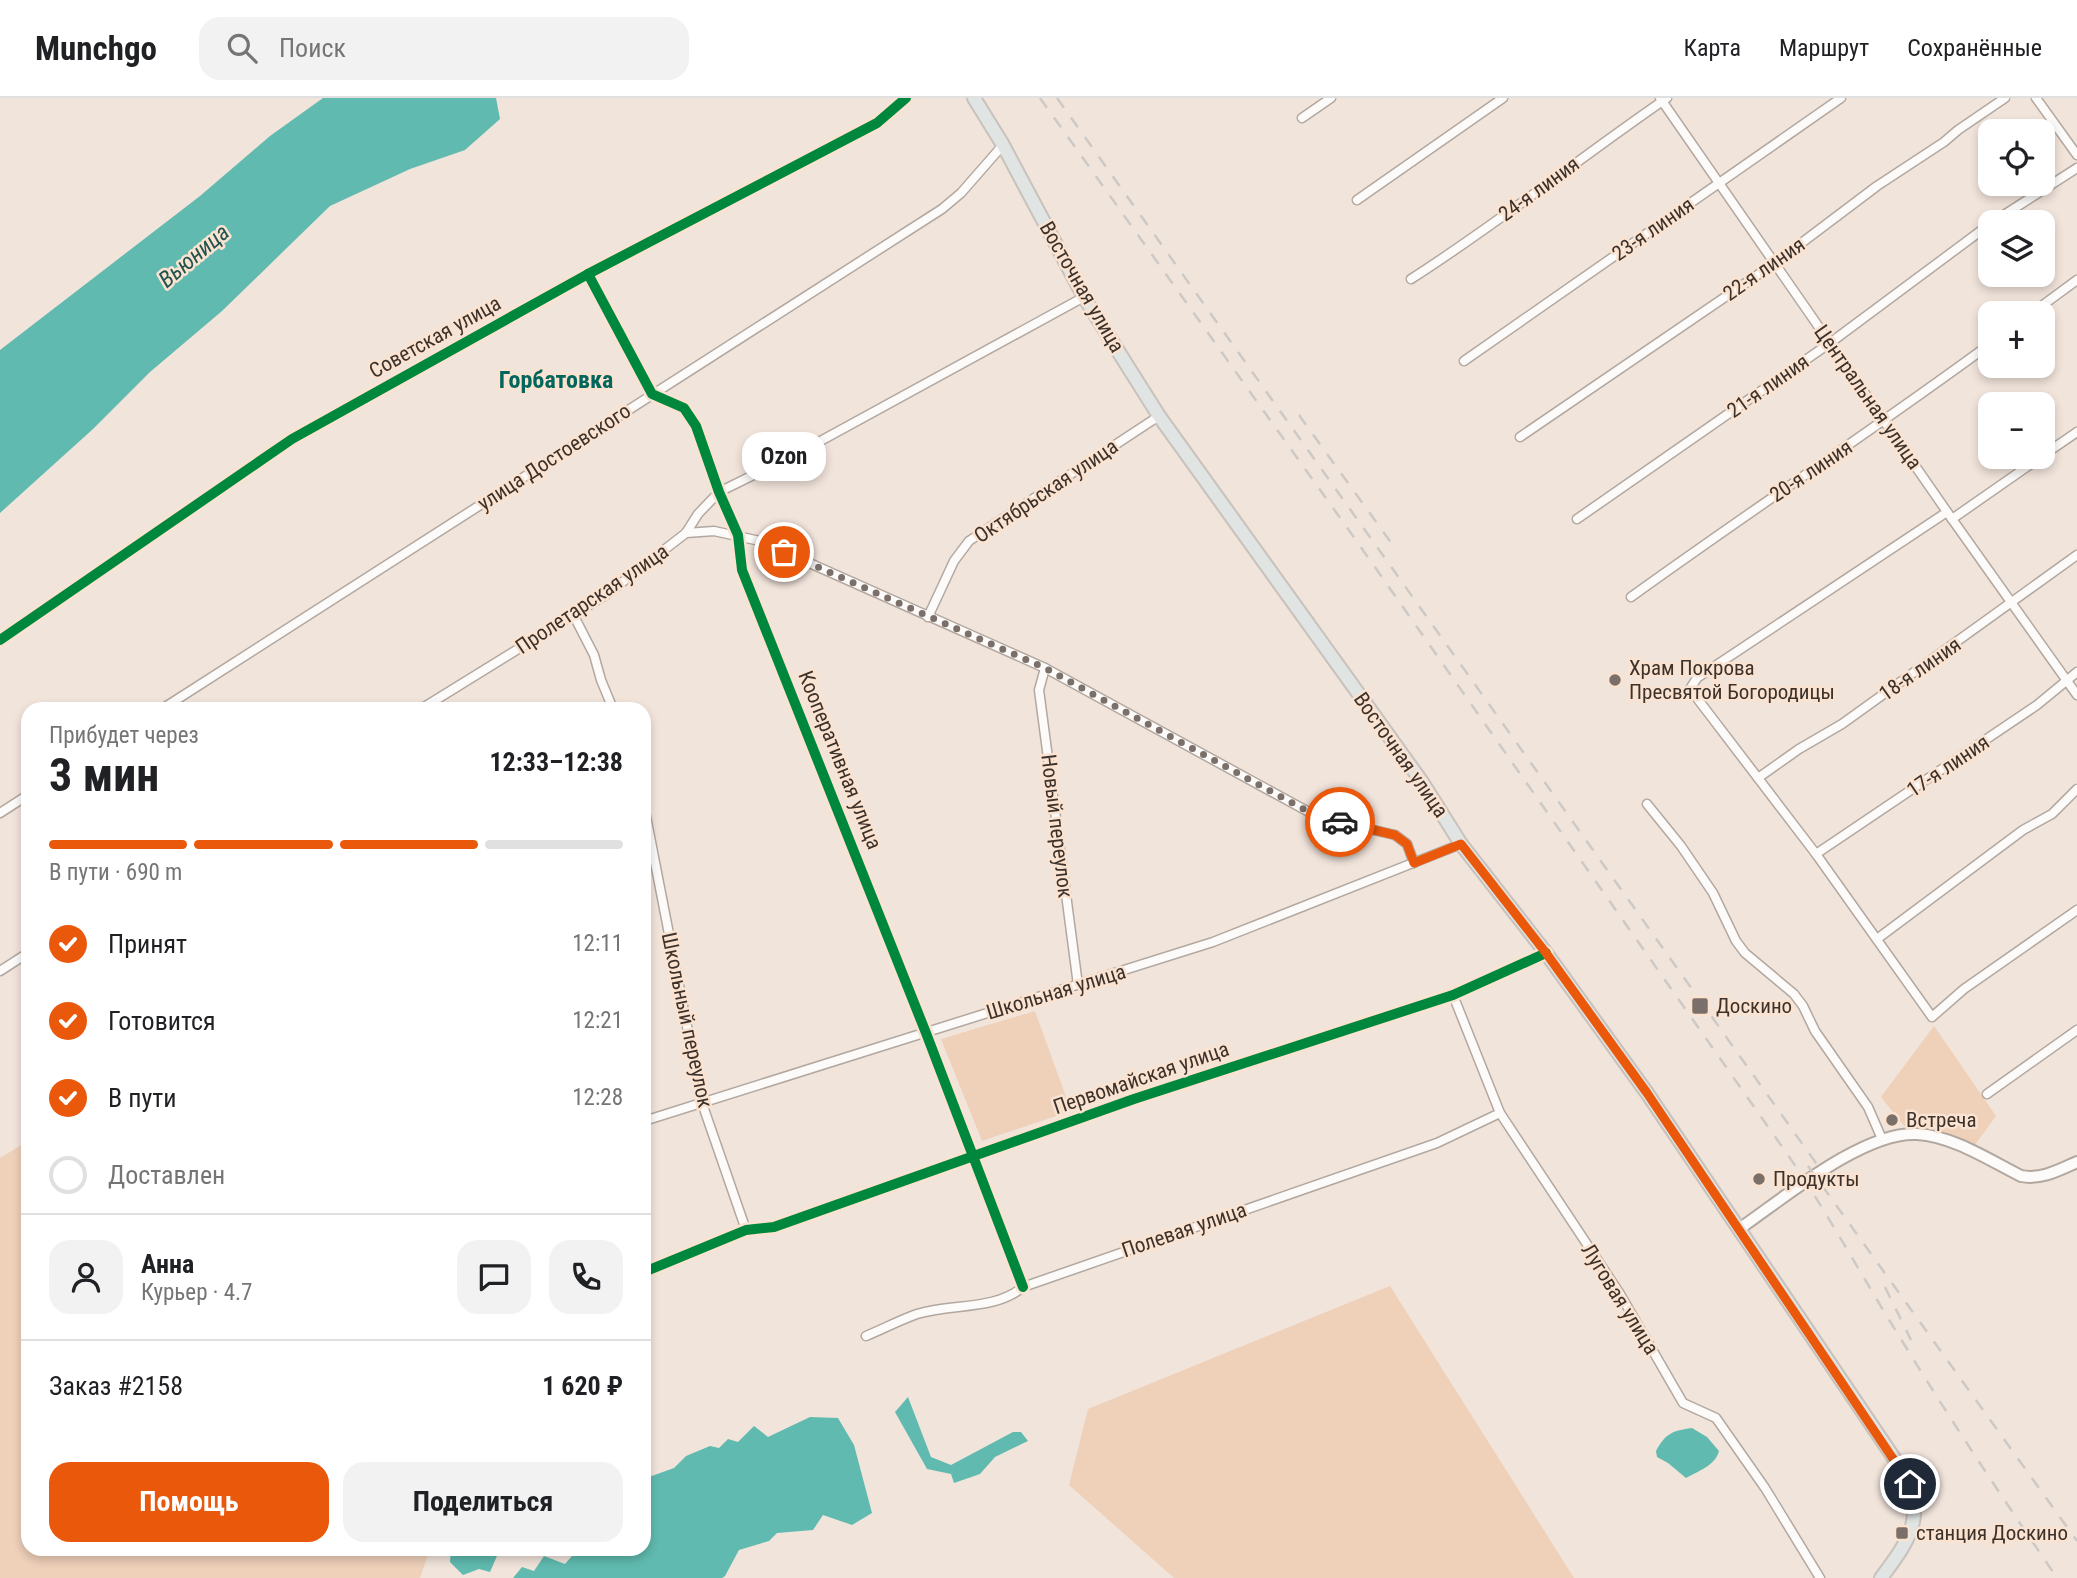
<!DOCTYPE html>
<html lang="ru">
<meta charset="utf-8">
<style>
:root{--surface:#fff;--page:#f2f2f2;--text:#202124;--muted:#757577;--line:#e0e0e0;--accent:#ea580c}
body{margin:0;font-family:"Roboto Condensed",sans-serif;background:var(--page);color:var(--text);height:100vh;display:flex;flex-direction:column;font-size:26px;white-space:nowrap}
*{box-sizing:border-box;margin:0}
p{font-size:23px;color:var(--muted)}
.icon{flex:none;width:38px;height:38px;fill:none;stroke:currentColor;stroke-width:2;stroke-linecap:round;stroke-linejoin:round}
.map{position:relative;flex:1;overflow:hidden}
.side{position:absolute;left:21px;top:604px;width:630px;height:854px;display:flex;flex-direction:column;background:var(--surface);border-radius:21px;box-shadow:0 4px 10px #0003}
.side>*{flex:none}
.tools{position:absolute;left:1978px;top:21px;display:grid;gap:14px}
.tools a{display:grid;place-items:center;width:77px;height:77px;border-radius:14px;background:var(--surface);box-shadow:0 4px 10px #0003;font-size:35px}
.pin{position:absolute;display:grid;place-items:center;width:60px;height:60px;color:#fff;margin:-30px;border:4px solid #fff;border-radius:50%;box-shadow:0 2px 7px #0007}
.courier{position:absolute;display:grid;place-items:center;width:70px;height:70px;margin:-35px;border:5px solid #ea580c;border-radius:50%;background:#fff;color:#222;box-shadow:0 2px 9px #0007}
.bubble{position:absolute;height:49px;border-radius:21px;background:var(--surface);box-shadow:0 4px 10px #0003;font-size:23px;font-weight:700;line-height:49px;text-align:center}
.summary em{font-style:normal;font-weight:700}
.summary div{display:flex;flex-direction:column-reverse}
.summary{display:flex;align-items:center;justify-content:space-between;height:119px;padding:0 28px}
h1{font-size:46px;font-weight:700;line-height:52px}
.bar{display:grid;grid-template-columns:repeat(4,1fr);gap:10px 7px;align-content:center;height:84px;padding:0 28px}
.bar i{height:9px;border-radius:5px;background:var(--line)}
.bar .current{background:var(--accent)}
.bar p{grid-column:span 4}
.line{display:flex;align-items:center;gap:18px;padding:0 28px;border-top:2px solid var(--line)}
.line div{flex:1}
.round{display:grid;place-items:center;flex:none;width:74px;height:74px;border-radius:21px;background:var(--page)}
ol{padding:0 28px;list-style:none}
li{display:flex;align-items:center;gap:21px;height:77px}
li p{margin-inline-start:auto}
li .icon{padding:7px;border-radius:50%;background:var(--accent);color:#fff;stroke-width:4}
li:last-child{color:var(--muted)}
li i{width:38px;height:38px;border:4px solid var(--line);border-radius:50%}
.primary-button{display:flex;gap:14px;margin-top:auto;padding:14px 28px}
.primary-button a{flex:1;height:80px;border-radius:21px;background:var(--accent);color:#fff;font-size:28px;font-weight:700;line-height:80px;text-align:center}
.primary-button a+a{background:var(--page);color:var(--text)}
header{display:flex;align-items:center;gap:42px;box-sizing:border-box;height:98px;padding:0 35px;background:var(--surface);border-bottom:2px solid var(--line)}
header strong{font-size:33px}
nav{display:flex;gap:38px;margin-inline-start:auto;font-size:24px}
.search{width:490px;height:63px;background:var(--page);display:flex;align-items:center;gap:18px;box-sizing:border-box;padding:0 24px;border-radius:21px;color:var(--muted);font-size:26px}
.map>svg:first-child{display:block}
</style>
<header>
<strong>Munchgo</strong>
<div class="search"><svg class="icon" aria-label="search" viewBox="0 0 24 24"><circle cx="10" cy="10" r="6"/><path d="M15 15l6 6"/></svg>Поиск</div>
<nav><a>Карта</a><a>Маршрут</a><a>Сохранённые</a></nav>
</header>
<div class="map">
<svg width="2077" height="1480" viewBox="0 0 2077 1480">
<rect width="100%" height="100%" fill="#f1e4db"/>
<!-- green -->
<g fill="#efd0b9">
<path d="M1035,913L1071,1013L982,1043L941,941Z"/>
<path d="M1934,928L1996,1018L1974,1048L1934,1031L1905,1029L1881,999Z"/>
<path d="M28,1043V1451H430L420,1480H0V1060Z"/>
<path d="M1390,1188L1574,1480H1174L1069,1387L1088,1311Z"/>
</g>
<!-- water -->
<g fill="#60baaf">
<path d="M323,0H496L500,21L465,52L410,71L330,108L222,213L150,274L93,331L0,415V252L200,98L270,38Z"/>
<path d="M908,1299L931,1359L951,1367L1013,1334H1021L1028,1343L995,1359L980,1376L954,1385L951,1376L927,1371L895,1314Z"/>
<path d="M810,1319L838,1320L854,1347L872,1415L852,1427L823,1417L813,1432L777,1435L769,1443L739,1452L725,1478L722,1480H513L522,1469L534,1473L544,1458L565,1466L578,1451H644V1386L649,1379L674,1370L686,1358L710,1348L719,1350L728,1341L738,1344L754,1328L768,1339Z"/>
<path d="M1692,1330L1707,1339L1719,1353C1715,1368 1698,1373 1686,1380L1668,1365L1657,1359L1656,1353C1666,1335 1672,1333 1692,1330Z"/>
<path d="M451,1451H500L490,1474L479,1471L463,1477L450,1464Z"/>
</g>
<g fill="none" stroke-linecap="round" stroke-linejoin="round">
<!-- street casing -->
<g stroke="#b2a8a0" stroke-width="11">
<g id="street">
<path d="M1660,0L1952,421L2077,597"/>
<path d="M2036,0L2077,57"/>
<path d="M1302,20L1331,0"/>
<path d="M1357,102L1503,0"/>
<path d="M1993,124L2077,70"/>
<path d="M588,176L652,296L684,310L696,328L719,394L738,437L742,472L926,935L1023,1189"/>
<path d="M1411,181C1499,125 1581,59 1667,0"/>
<path d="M2032,215L2077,182"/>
<path d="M1464,263L1841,0"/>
<path d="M1520,339L1775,165L1877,88L1944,44L1958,32L2005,0"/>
<path d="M2042,358L2077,334"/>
<path d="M1947,414L1697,580L1690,591L1816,756L1932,919L1964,891L2077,812"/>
<path d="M1577,421L1830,245L1990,126"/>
<path d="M1952,421L2041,359"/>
<path d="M686,435L714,433L760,443L1045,570L1318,719L1395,737L1407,746L1414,765"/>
<path d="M1631,499C1750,413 1872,333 1990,246"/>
<path d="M574,518L594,557L601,582L613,611"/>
<path d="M928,519L954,463L969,443L1159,318"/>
<path d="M0,542L292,341L588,176L877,25L906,0"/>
<path d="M1045,570L1039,592L1078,887"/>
<path d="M162,611L942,111L961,95L1003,47"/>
<path d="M421,611L607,496L686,435L698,416L719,394L804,352L1084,199"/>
<path d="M1758,680L1799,651L1842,626L2077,457"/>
<path d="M1647,706L1681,748L1713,795L1736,843L1745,855L1794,896L1803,908L1815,933L1868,1009L1882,1041"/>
<path d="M644,708L702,1005L746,1132"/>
<path d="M0,715L28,697"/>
<path d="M1816,756L2037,607L2077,574"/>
<path d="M1877,841L2023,732L2052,716L2077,691"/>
<path d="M0,873L28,855"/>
<path d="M1453,897L1500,1015L1620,1196L1683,1305L1716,1320L1765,1390L1820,1480"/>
<path d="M1987,996L2077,932"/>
<path d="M644,1023L1213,844L1461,746"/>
<path d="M644,1174L746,1132L774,1129L1134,1001L1453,897L1546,855"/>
<path d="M866,1238C883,1231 900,1222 917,1216C952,1205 994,1213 1023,1189L1437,1045L1500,1015"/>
</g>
</g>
<!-- secondary casing -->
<g stroke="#b2a8a0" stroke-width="14">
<path id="secondary" d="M1739,1131C1783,1101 1863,1033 1917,1036C1953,1038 1989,1062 2021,1078C2041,1082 2059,1072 2077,1064"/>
</g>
<!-- primary casing -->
<g stroke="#c8c1bc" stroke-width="16">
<path id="primary" d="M974,0L1003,47L1084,199L1159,318L1422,684L1461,746L1546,855L1647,995L1900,1369C1928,1416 1911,1440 1881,1480"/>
</g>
<!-- street -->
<use href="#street" stroke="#fdfbfa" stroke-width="8"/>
<!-- secondary -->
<use href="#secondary" stroke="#fdfbfa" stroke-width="10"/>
<!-- primary -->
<use href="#primary" stroke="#e0e5e3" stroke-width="12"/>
<!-- rail -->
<g stroke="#ccc9c6" stroke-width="2.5" stroke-dasharray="12 12" stroke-linecap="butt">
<path d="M1040,0L1353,438L1790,1060C1828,1116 1860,1175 1896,1233C1947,1317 2002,1399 2057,1480"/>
<path d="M1057,0L1821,1072"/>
<path d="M1299,317L1392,446"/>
<path d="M1808,1068L2077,1443"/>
<path d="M1885,1189L1911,1242"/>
</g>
<!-- cycleway casing -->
<g stroke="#fbe3d1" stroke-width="15">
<g id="cycleway">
<path d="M588,176L652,296L684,310L696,328L719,394L738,437L742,472L926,935L1023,1189"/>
<path d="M0,542L292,341L588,176L877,25L906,0"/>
<path d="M644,1174L746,1132L774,1129L1134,1001L1453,897L1546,855"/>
</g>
</g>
<!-- cycleway -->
<use href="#cycleway" stroke="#00873e" stroke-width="10"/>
</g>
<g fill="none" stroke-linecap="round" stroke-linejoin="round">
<!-- done -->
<path stroke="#7b7069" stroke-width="7" stroke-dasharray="0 12.6" d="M784,454L1045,570L1318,719L1340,724"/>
<!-- route -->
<path stroke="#ea580c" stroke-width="9" d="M1340,724L1395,737L1407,746L1414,765L1461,746L1546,855L1647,995L1910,1386"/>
</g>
<!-- markers -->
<g fill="#7b7069" stroke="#fbe3d1" stroke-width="2.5">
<circle cx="1615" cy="582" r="7"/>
<rect x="1691" y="899" width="18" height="18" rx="3.5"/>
<circle cx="1892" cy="1022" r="7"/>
<circle cx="1759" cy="1081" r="7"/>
<rect x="1895" y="1428" width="14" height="14" rx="3.5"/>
</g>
<g text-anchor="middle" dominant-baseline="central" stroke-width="5" stroke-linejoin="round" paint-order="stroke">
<!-- street labels -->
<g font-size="21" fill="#3c322b" stroke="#fbe3d1">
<text transform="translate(1539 91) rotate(-36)">24-я линия</text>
<text transform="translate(1653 131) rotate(-35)">23-я линия</text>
<text transform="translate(1764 171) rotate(-35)">22-я линия</text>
<text transform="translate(1082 189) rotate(60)">Восточная улица</text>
<text transform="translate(435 239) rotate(-29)">Советская улица</text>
<text transform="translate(1768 288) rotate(-35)">21-я линия</text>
<text transform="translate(1868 299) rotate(55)">Центральная улица</text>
<text transform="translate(554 359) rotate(-33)">улица Достоевского</text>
<text transform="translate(1811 373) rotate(-34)">20-я линия</text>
<text transform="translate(1046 393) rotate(-34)">Октябрьская улица</text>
<text transform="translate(592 501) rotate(-34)">Пролетарская улица</text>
<text transform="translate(1920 571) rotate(-35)">18-я линия</text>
<text transform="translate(1401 657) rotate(55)">Восточная улица</text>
<text transform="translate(840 662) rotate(68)">Кооперативная улица</text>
<text transform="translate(1948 668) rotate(-34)">17-я линия</text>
<text transform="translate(1057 728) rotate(83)">Новый переулок</text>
<text transform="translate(1056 894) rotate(-17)">Школьная улица</text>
<text transform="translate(687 922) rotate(78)">Школьный переулок</text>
<text transform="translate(1141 980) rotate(-19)">Первомайская улица</text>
<text transform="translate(1184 1132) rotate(-19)">Полевая улица</text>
<text transform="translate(1620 1201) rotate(58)">Луговая улица</text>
</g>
<!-- poi labels -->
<g font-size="21" fill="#3c322b" stroke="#fbe3d1" text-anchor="start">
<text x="1629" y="570">Храм Покрова<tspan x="1629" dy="24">Пресвятой Богородицы</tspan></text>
<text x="1716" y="908">Доскино</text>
<text x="1906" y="1022">Встреча</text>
<text x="1773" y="1081">Продукты</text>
<text x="1916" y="1435">станция Доскино</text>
</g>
<!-- water labels -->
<g font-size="23" font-style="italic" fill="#20544e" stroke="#fbe3d1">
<text transform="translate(194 158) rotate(-40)">Вьюница</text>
</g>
<!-- quarter labels -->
<g font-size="24" font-weight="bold" fill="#03665d" stroke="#fbe3d1">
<text x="556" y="282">Горбатовка</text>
</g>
</g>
</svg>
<div class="tools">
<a><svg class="icon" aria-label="locate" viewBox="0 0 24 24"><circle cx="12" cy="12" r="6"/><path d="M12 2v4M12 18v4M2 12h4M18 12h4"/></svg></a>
<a><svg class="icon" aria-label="layers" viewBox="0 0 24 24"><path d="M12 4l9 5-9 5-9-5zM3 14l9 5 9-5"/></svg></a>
<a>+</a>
<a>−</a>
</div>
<div class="pin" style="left:784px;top:454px;background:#ea580c"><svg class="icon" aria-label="bag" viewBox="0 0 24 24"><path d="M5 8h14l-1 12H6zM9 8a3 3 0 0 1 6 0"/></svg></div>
<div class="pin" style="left:1910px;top:1386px;background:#1f2937"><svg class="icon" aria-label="home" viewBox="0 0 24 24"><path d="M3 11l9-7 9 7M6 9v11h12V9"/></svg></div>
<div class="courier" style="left:1340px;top:724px"><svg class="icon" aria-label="car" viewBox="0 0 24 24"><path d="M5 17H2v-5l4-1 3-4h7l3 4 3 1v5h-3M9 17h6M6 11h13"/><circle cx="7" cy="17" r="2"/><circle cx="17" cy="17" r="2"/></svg></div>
<div class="bubble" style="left:742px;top:334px;width:84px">Ozon</div>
<section class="side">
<div class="summary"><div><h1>3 мин</h1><p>Прибудет через</p></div><em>12:33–12:38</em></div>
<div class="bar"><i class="current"></i><i class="current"></i><i class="current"></i><i></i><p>В пути · 690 m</p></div>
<ol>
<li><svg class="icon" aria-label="check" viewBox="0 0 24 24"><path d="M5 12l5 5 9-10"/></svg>Принят<p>12:11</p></li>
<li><svg class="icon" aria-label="check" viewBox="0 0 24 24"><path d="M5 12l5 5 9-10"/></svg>Готовится<p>12:21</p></li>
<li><svg class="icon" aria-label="check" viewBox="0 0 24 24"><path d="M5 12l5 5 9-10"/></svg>В пути<p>12:28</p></li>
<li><i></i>Доставлен</li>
</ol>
<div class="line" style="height:126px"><a class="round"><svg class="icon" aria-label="person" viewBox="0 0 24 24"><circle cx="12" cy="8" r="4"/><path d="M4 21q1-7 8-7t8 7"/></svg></a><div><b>Анна</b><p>Курьер · 4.7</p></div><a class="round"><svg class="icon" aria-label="chat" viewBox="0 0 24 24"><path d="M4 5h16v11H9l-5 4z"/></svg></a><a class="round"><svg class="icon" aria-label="phone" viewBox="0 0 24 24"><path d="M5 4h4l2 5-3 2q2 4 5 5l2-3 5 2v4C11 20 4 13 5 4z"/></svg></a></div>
<div class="line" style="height:91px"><div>Заказ #2158</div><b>1 620 ₽</b></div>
<div class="primary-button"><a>Помощь</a><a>Поделиться</a></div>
</section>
</div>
